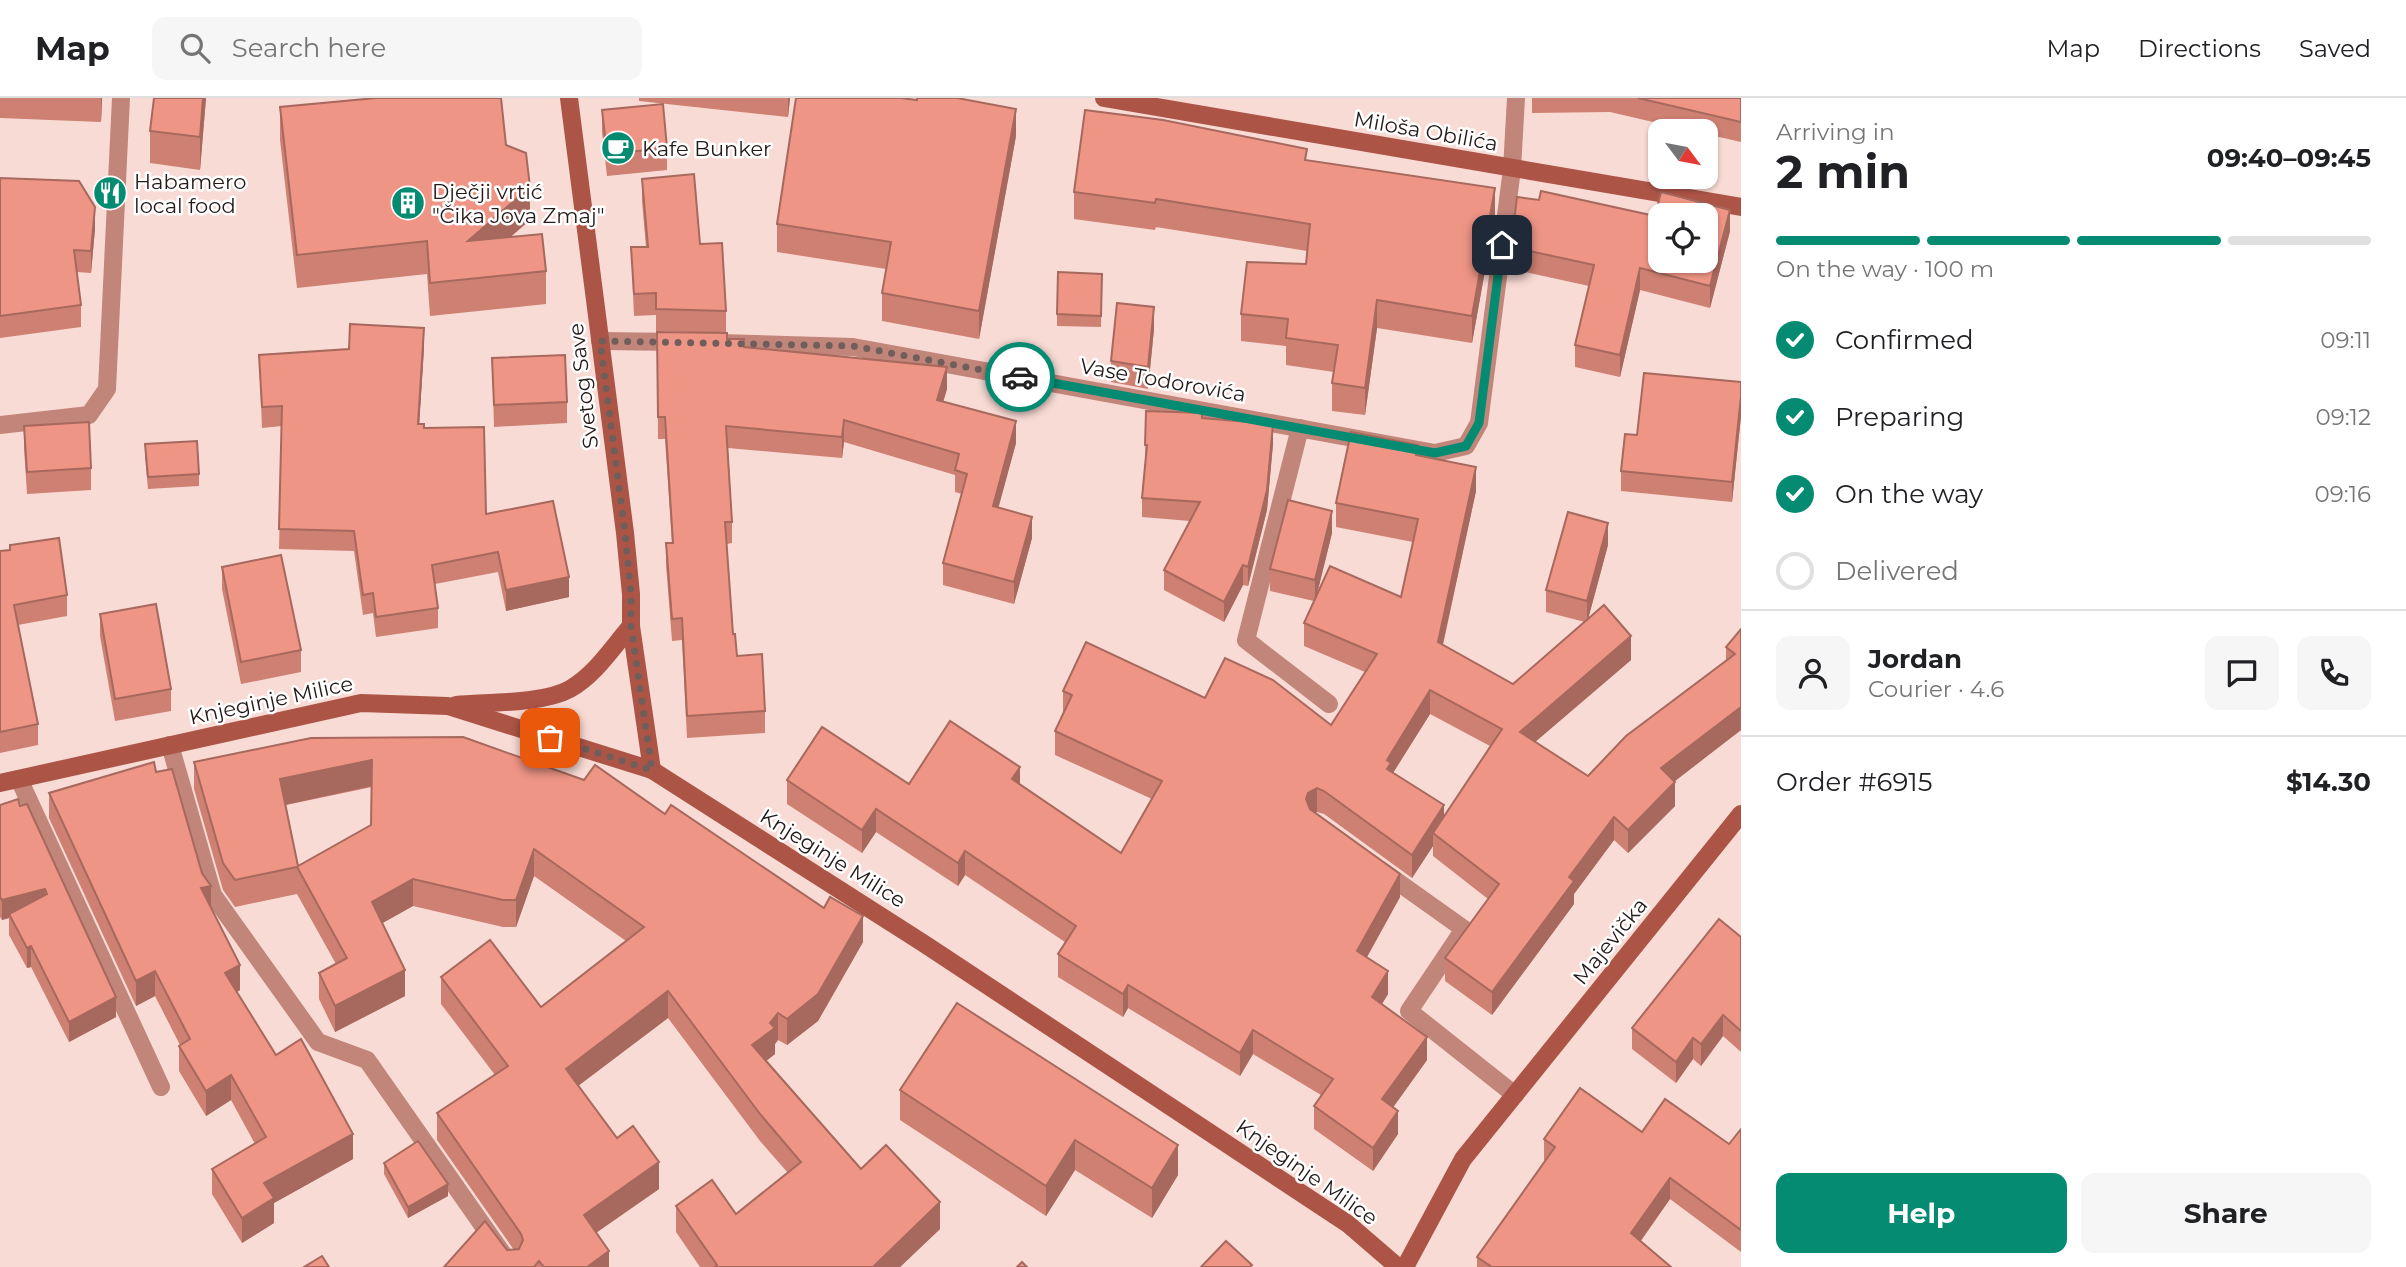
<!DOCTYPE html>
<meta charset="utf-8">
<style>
:root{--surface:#fff;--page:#f6f6f6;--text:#202124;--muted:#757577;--line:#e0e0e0;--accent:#048b71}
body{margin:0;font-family:Montserrat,sans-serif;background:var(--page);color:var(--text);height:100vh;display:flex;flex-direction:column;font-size:26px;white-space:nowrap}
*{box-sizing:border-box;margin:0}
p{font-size:23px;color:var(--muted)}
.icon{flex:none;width:38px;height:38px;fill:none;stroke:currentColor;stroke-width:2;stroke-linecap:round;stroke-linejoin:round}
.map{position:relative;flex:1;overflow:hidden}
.drawer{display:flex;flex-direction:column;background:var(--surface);width:665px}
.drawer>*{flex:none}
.needle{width:46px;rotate:122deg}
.fabs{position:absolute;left:1648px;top:21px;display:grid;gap:14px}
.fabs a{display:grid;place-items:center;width:70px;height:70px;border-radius:14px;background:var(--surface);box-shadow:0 2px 5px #0004;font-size:35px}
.pin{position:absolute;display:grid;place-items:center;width:60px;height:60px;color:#fff;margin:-30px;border-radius:14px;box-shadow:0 4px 10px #0006}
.courier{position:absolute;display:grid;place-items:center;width:70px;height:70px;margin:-35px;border:5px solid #048b71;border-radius:50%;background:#fff;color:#222;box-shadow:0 2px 9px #0007}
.headline em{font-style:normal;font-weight:700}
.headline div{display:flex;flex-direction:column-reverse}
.headline{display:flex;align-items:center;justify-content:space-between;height:119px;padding:0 35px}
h1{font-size:46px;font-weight:700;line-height:52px}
.bar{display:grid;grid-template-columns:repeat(4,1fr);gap:10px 7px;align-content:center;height:84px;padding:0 35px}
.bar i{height:9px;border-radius:5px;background:var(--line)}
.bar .current{background:var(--accent)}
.bar p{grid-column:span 4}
.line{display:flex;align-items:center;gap:18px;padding:0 35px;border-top:2px solid var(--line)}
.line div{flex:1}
.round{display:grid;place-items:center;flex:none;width:74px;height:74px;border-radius:14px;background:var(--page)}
ol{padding:0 35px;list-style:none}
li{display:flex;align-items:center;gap:21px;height:77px}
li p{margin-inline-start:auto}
li .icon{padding:7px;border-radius:50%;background:var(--accent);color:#fff;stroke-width:4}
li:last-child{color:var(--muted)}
li i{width:38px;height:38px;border:4px solid var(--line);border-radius:50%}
.primary-button{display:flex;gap:14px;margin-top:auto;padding:14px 35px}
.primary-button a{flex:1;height:80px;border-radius:14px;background:var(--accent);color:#fff;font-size:28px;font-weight:700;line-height:80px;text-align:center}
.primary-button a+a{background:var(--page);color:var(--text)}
header{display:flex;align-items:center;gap:42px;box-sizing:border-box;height:98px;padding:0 35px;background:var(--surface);border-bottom:2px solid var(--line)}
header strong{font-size:33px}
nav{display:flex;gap:38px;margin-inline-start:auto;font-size:24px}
.search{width:490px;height:63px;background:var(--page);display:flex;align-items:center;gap:18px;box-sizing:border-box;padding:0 24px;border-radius:14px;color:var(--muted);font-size:26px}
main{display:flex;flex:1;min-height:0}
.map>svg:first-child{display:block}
</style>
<header>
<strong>Map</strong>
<div class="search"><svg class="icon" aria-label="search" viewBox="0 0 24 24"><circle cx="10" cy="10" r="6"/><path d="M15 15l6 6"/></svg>Search here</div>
<nav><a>Map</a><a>Directions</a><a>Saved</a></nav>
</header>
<main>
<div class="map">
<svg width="1741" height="1169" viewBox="0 0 1741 1169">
<rect width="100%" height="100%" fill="#f9dbd5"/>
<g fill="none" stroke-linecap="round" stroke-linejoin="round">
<!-- street -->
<g stroke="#c2857a" stroke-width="18">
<path d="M600,243L678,244"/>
<path d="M720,245L853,249L1435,355L1466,348L1479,325L1512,71L1516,0"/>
<path d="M0,327L89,317L107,291L121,0"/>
<path d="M1300,330L1246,542L1329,606"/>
<path d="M170,647L213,797L318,944L367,962L512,1169"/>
<path d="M19,681L161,989"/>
<path d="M1381,772L1464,831L1409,913L1515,997"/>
</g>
<!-- secondary -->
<g stroke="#ac5547" stroke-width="18">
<path d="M569,0L625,435L631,496V528L652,672"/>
<path d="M1104,0L1741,109"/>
<path d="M456,607C487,604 543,606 570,591C595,577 612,550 631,528"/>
<path d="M0,685L361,605L448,608L652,672L923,845L1348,1126L1398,1169"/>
<path d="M1405,1169L1463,1061L1741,716"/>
</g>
</g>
<!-- wall -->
<g fill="#ce8072" fill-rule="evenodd">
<path d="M0,0H102L101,24L0,20Z"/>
<path d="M206,0L200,72L150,65V33Z"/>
<path d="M639,0H790L788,19L639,3Z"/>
<path d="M1532,0H1741V44L1706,36V33H1692L1610,14L1532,15Z"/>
<path d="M280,9L506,47L530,122L510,139L546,173V206L430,218L427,176L297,190L280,42Z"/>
<path d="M602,12L667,50V72L607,78L602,34Z"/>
<path d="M1016,38L979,241L882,223V195L886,171L777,154V126Z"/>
<path d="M1307,62L1495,117L1472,245L1377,230L1365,317L1332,313V285L1334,274L1286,267V248L1241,243V216L1306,166L1307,153L1156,129L1155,132L1074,121V94Z"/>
<path d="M0,80L95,131L91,175L77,174L81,207V229L0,240Z"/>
<path d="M642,81L700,146L726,213V235L656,233V217L634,218L631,149H646L642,103Z"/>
<path d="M1730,133L1710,210L1640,192L1620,279L1575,269V247L1589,188L1511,171V149Z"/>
<path d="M1102,176L1101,229L1057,228V216Z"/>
<path d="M1154,231L1148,291L1111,284V263Z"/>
<path d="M657,234L727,241L744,249L947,291L943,304L1016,345L998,409L1032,440L1014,506L943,487V465L962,396L955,394V377L844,344L842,360L728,350L732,424V445L727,446L733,536L737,558L765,613V635L687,640L682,542L672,543L666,467V445H672L665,341H658Z"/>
<path d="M424,250L419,326L424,330L486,416L569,499L506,513L498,474L435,486L438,510V530L376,539L373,515L363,517L354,453L279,451L282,328L262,330L259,257Z"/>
<path d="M492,260L567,304V325L494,329Z"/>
<path d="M1741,284V318L1732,404L1621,393V373L1637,337Z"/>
<path d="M1146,313L1202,320L1273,346L1267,412L1248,488L1243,487L1224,524L1164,492V472L1190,423L1142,419V400L1145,366Z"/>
<path d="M24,328L91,370V392L27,396L24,350Z"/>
<path d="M145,346L199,376V388L148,391L145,358Z"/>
<path d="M1418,358L1476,393L1443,547L1513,586L1585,524L1546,514V492L1608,447L1588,521L1631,562L1535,644L1588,678L1726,562V549L1741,531V632L1674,683L1675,708L1628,755L1614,742L1574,796V806L1492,917L1445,883V860L1488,801L1433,758V748L1412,780L1324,716L1317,714L1315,715L1400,799L1367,859L1388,896L1382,906L1427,962L1393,1009L1398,1036L1373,1073L1314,1031V1008L1321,997L1253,956L1240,978L1128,910L1123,919L1058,879V856L1065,844L965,777L958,788L876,734L862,755L787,706V682L909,686H1020L1121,755L1152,701L1055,657V633L1063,615V593L1205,600L1331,627L1365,574L1304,548V525L1314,503L1270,493V471L1332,435L1317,496L1401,499L1413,444L1336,429V405ZM1430,616L1490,648L1444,718L1393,675Z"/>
<path d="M0,453L67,497V518L18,527L38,626V647L0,655Z"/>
<path d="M222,469L301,552V574L241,586L222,491Z"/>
<path d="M100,516L171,591V613L115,623L100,538Z"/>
<path d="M194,664L665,716L863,844L818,923L787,947L778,942L775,946V956L766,963L861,1071L940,1131L900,1169H700L676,1134V1108L736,1116L788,1075L760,1043L668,920L578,988L617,1040L659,1091L596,1135L609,1169H444L507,1152H514L437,1042V1015L495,977L441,906V879L541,909L626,843L534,778L516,829H503L413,808L382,825L405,898L335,934L319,901V875L336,866L297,796L235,809L223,792L194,691ZM372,689L371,727L298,768L286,707Z"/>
<path d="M156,674L211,810L240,892L237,894L276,957L353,1061L274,1105V1125L242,1145L212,1096V1071L255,1046L231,1002L206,1018L179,973V948L180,947L155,898L136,908L49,720V695Z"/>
<path d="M0,707L20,708L116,919L69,944L31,869L27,870L9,837V820L2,822L0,819Z"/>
<path d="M1741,839V954L1723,938L1701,968L1693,961L1676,985L1632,951V930Z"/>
<path d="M957,905L1178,1077L1152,1120L1075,1072L1046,1118L900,1022V992Z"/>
<path d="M1741,1031V1154L1670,1101L1641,1143L1671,1169H1477V1159L1545,1063L1544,1062V1041L1642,1034L1729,1046Z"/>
<path d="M384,1065L448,1098L408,1120L384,1076Z"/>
</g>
<!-- shaded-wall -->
<g fill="#a7685d">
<path d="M101,0H102L101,24Z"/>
<path d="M203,0H206L200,72V39Z"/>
<path d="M788,0H790L788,19Z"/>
<path d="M1016,11V38L979,241V213Z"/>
<path d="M530,89V122L468,176V143Z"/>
<path d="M1495,90V117L1472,245V218Z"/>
<path d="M95,109V131L91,175V153Z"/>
<path d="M1730,112V133L1710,210V188Z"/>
<path d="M1640,170V192L1620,279V257Z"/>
<path d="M1377,202V230L1365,317V290Z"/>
<path d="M1154,209V231L1148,291V269Z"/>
<path d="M424,230V250L418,346V326Z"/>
<path d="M947,269V291L937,324V302Z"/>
<path d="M1741,298V318L1732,404V384Z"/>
<path d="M844,322V344L842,360V339Z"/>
<path d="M1016,323V345L993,430V408Z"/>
<path d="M1273,326V346L1267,412L1248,488V469Z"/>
<path d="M1476,369V393L1438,568V544Z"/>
<path d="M1332,413V435L1315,504V482Z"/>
<path d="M1032,419V440L1014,506V484Z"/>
<path d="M1608,425V447L1587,525V503Z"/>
<path d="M1243,467V487L1224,524V504Z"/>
<path d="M569,479V499L506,513V492Z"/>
<path d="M1631,538V562L1520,657V634Z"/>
<path d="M1430,592V616L1391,678V689L1387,662Z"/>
<path d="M1741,609V632L1661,694V670Z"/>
<path d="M372,662V688L280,708V681Z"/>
<path d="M1020,669V692L1012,681Z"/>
<path d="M1675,684V708L1628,755V732Z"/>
<path d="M1317,690V714L1308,718L1306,701L1308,695Z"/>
<path d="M1444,707V731L1433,735V748L1412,780V757Z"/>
<path d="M876,711V734L862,755V732Z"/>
<path d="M1614,719V742L1574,796V806L1492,917V894L1569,779Z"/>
<path d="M534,751V778L516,829V802Z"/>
<path d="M965,753V777L958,788V765Z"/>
<path d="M1400,776V799L1357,877V853Z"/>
<path d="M413,781V808L372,831V804Z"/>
<path d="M211,788V814L201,790Z"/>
<path d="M45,791V812L9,816V820L2,822V802Z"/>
<path d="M863,818V844L818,923L787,947V921Z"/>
<path d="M31,848V869L27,870V850Z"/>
<path d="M240,867V892L225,900V875Z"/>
<path d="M405,872V898L335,934V908Z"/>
<path d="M155,873V898L136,908V883Z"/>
<path d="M1388,873V896L1372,922V899Z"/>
<path d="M1128,887V910L1123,919V896Z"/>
<path d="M668,893V920L566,997V971Z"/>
<path d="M116,899V919L69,944V924Z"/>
<path d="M778,915V942L775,946V956L752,974V947Z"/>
<path d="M1723,917V938L1701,968V946Z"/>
<path d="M1253,932V956L1240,978V955Z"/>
<path d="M1427,939V962L1382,1025V1001Z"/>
<path d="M1693,940V961L1676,985V964Z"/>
<path d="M231,977V1002L206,1018V993Z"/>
<path d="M1398,1013V1036L1373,1073V1050Z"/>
<path d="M353,1036V1061L274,1105V1125L242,1145V1120L264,1085Z"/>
<path d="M1075,1042V1072L1046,1118V1088Z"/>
<path d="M1178,1047V1077L1152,1120V1090Z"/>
<path d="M659,1064V1091L584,1143V1117Z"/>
<path d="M1670,1080V1101L1631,1156V1135Z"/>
<path d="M448,1086V1098L408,1120V1109Z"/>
<path d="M940,1104V1131L900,1169H873Z"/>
<path d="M609,1153V1169H587Z"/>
</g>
<!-- building -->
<g fill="#ef9585" stroke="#a7685d" stroke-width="2" fill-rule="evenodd">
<path d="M154,0H203L200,39L150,33Z"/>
<path d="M376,0H501L506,47L526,55L530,89L468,143L542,136L546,173L430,185L427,143L297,157L280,9Z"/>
<path d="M796,0H901L917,2V0H957L1016,11L979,213L882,195L891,144L777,126Z"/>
<path d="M1638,0H1741V24Z"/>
<path d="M663,6L667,50L607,56L602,12Z"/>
<path d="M1085,12L1163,22L1307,51L1305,62L1495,90L1472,218L1377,202L1365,290L1332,285L1338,247L1286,240L1288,221L1241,216L1247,164L1306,166L1310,126L1156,101L1155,105L1074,94Z"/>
<path d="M694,76L700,146L722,145L726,213L656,211V195L634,196L631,149H648L642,81Z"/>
<path d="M0,80L79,83L95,109L91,153L74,152L81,207L0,218Z"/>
<path d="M1541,93L1655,118L1661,94L1730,112L1710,188L1640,170L1620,257L1575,247L1594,167L1511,149L1517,99L1539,102ZM1661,117H1706V163H1661Z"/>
<path d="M1058,174L1102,176L1101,218L1057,216Z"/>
<path d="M1117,205L1154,209L1148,269L1111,263Z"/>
<path d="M350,226L424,230L418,326H424V330L484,329L486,416L553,403L569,479L506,492L498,454L432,467L438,510L376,519L373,495L363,497L354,433L279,431L282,308L262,309L259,257L349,251Z"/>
<path d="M657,234L727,235V241H744V249L947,269L937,302L1016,323L993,408L1032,419L1014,484L943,465L967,376L955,372L959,356L844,322L842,339L726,328L732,424H725L733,536H735L737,558L762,556L765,613L687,618L682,520L672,521L666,445H673L665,319H658Z"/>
<path d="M565,257L567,304L494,307L492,260Z"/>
<path d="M1644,275L1741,284V298L1732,384L1621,373L1625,336L1637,337Z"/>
<path d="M1146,313L1202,315V320L1273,326L1267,392L1248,469L1243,467L1224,504L1164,472L1200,404L1142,400L1147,347H1145Z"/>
<path d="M89,324L91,370L27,374L24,328Z"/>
<path d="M1351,334L1418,347L1416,357L1476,369L1438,544L1513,586L1604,507L1631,538L1520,634L1588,678L1626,638L1735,556L1726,549L1741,531V609L1661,670L1675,684L1628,732L1614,719L1569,779L1574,783L1492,894L1445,860L1499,786L1433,735L1502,631L1430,592L1387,662L1391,665L1387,671L1444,707L1412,757L1324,693L1317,690L1308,695L1306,701L1310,711L1400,776L1357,853L1388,873L1372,899L1427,939L1382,1001L1398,1013L1373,1050L1314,1008L1333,981L1253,932L1240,955L1128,887L1123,896L1058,856L1076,828L965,753L958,765L876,711L862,732L787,682L822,629L909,686L950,623L1020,669L1012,681L1121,755L1162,683L1055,633L1072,597L1063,593L1086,544L1205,600L1225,560L1273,582L1331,627L1377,556L1304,525L1330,468L1401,499L1418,421L1336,405Z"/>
<path d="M197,343L199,376L148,379L145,346Z"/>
<path d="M1288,402L1332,413L1315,482L1270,471Z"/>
<path d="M1568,414L1608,425L1587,503L1546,492Z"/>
<path d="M59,440L67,497L14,507L38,626L0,634V453L10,452V447Z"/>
<path d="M281,457L301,552L241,564L222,469Z"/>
<path d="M156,506L171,591L115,601L100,516Z"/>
<path d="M463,639L584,682L595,667L665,716L671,707L824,810L830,799L863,818L818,896L787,921L778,915L770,925L775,930L752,947L861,1071L886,1047L940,1104L873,1169H715L717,1167L676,1108L712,1082L736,1116L801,1064L760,1016L668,893L566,971L617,1040L633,1028L659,1064L584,1117L609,1153L587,1169H544L539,1163L534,1169H444L485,1123L507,1152L519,1151L523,1142L521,1136L437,1015L508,968L441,879L490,842L541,909L644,829L534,751L516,802H503L413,781L372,804L405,872L335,908L319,875L347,860L297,769L235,782L223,765L194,664L311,640ZM372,662L371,727L298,768L280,681Z"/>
<path d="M154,664L156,674L172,671L202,775L211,788L201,790L240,867L225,875L276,957L301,941L353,1036L264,1085L274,1100L242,1120L212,1071L266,1039L231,977L206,993L179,948L190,941L155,873L136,883L49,695Z"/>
<path d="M18,701L20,708L27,706L116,899L69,924L31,848L27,850L9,816L47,796L45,791L2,802L0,799V707Z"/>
<path d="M1719,821L1741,839V933L1723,917L1701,946L1693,940L1676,964L1632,930Z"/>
<path d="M957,905L1178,1047L1152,1090L1075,1042L1046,1088L900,992Z"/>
<path d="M1580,990L1642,1034L1665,1001L1729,1046L1741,1031V1132L1670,1080L1631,1135L1671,1169H1492L1477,1159L1555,1049L1544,1041Z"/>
<path d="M418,1043L448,1086L408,1109L384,1065Z"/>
<path d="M1226,1143L1252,1167L1250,1169H1201Z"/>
<path d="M322,1158L329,1169H304Z"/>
<path d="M1022,1164L1027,1169H1017Z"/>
</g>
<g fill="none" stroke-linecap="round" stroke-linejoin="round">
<!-- done -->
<path stroke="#6f5e5a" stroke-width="7" stroke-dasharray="0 12.6" d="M550,640L652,672L631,528V496L625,435L600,243L853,248L1020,279"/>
<!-- route -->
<path stroke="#048b71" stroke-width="9" d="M1020,279L1435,355L1466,348L1479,325L1502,147"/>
</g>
<!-- icons -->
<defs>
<g id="cafe-disc" transform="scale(1.75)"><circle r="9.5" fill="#048b71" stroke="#fff"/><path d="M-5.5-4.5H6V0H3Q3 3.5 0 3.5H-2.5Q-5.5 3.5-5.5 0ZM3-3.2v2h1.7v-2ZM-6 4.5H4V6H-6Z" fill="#fff"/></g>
<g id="restaurant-disc" transform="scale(1.75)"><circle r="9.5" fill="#048b71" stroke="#fff"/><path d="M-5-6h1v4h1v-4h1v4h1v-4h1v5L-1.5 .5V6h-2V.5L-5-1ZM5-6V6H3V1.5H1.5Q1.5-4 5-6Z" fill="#fff"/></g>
<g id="building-disc" transform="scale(1.75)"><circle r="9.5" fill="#048b71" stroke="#fff"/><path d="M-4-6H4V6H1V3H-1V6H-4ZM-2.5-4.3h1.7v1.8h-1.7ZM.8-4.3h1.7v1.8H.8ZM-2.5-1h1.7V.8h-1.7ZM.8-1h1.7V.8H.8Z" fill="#fff"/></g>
</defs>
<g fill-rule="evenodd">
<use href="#cafe-disc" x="618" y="50"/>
<use href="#restaurant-disc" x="110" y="95"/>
<use href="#building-disc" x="408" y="105"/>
</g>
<g text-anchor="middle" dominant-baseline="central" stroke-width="5" stroke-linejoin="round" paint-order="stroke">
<!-- street labels -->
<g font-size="21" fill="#251a18" stroke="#fff">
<text transform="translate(1426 33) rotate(10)">Miloša Obilića</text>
<text transform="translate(1163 282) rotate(10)">Vase Todorovića</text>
<text transform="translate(583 288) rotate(-97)">Svetog Save</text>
<text transform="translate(271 602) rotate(-12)">Knjeginje Milice</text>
<text transform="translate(833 760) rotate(32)">Knjeginje Milice</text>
<text transform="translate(1610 843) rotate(-51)">Majevička</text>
<text transform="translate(1307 1074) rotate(35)">Knjeginje Milice</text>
</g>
<!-- poi labels -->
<g font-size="21" fill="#251a18" stroke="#fff" text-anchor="start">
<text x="642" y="50">Kafe Bunker</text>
<text x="134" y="83">Habamero<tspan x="134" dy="24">local food</tspan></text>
<text x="432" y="93">Dječji vrtić<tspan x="432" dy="24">"Čika Jova Zmaj"</tspan></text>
</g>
</g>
</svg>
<div class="fabs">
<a><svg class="needle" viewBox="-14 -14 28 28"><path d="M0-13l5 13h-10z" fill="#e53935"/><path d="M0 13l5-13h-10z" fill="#757577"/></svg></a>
<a><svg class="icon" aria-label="locate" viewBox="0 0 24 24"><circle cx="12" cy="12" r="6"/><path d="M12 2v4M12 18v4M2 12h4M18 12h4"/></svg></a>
</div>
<div class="pin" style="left:550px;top:640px;background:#ea580c"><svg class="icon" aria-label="bag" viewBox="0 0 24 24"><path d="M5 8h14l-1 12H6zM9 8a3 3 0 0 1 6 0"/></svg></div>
<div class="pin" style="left:1502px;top:147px;background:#1f2937"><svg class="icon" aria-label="home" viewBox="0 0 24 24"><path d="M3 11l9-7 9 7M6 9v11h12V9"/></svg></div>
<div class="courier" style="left:1020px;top:279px"><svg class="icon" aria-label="car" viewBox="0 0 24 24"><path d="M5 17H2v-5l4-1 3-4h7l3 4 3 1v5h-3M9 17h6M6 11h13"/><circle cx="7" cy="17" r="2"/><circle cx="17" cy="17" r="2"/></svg></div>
</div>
<section class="drawer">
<div class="headline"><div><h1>2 min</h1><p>Arriving in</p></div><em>09:40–09:45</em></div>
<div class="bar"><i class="current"></i><i class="current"></i><i class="current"></i><i></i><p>On the way · 100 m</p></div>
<ol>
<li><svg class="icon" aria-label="check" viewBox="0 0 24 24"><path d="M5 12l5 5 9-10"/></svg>Confirmed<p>09:11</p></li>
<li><svg class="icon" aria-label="check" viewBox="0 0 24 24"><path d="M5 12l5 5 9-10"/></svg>Preparing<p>09:12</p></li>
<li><svg class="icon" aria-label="check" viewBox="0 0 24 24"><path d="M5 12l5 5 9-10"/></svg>On the way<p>09:16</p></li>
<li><i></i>Delivered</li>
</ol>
<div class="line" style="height:126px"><a class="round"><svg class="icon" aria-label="person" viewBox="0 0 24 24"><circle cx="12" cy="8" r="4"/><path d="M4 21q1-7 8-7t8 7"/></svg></a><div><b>Jordan</b><p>Courier · 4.6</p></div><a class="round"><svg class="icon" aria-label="chat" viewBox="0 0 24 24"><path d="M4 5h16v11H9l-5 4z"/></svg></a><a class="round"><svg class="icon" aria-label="phone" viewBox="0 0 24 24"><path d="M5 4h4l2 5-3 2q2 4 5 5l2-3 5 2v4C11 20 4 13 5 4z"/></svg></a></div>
<div class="line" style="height:91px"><div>Order #6915</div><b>$14.30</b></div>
<div class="primary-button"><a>Help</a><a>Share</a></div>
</section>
</main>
